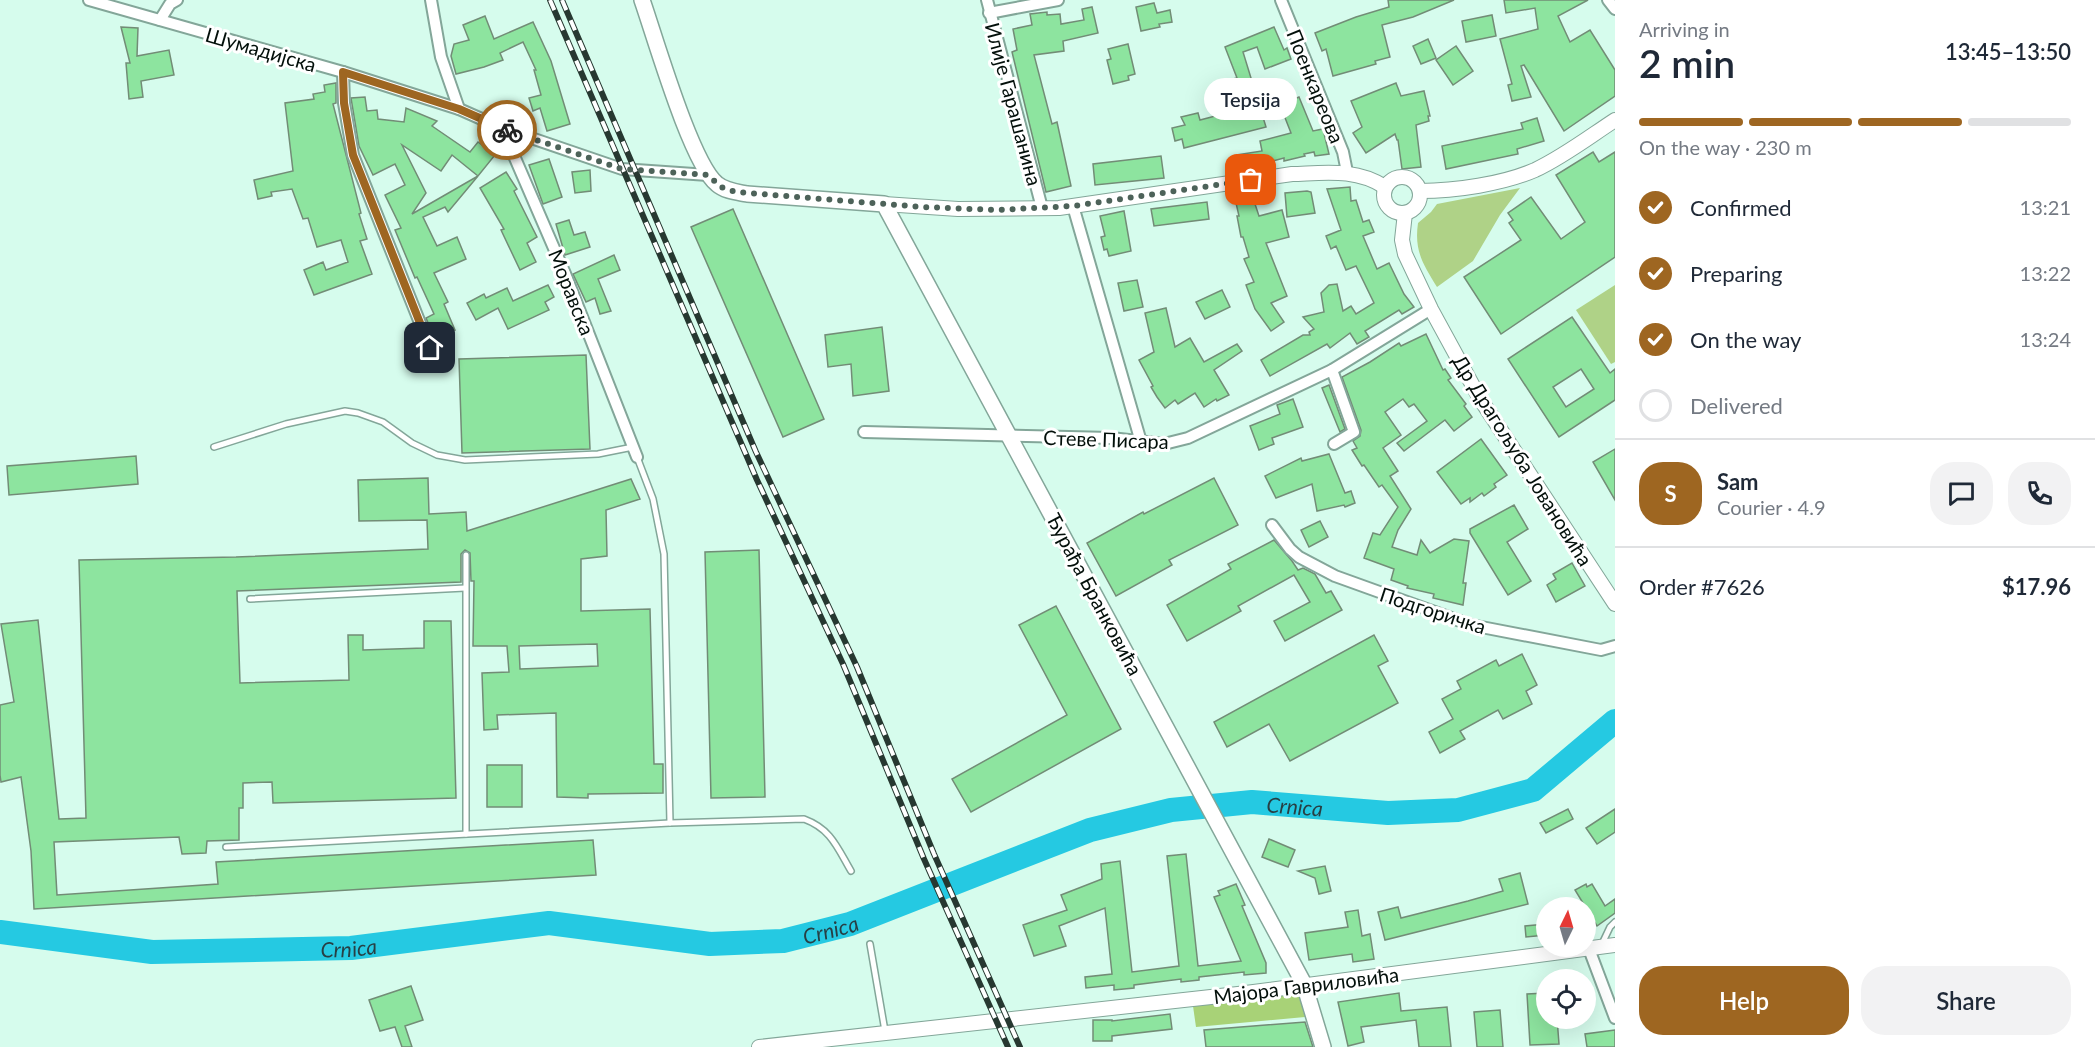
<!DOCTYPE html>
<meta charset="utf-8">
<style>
:root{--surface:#fff;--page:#f2f2f3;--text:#1f2937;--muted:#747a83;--line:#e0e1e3;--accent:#9e6621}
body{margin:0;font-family:Lato,sans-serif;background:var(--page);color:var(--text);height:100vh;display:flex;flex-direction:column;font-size:22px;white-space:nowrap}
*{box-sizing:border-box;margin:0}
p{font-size:20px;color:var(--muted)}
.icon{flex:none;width:33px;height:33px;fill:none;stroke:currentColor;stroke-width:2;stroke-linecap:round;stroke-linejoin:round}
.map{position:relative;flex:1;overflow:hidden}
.panel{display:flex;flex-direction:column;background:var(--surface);width:480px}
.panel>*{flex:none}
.needle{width:39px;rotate:5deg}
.buttons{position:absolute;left:1536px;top:897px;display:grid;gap:12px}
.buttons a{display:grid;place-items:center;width:60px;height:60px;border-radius:50%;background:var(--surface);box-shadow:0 6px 24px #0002;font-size:30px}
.pin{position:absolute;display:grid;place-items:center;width:51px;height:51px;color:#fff;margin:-26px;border-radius:12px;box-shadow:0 3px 9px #0006}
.courier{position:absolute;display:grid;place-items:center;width:60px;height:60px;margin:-30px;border:4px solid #9e6621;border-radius:50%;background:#fff;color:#222;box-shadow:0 2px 8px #0007}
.bubble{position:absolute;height:42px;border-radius:21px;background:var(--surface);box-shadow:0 6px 24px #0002;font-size:20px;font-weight:600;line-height:42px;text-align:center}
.overview em{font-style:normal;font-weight:600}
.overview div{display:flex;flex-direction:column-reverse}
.overview{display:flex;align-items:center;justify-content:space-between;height:102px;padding:0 24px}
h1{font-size:39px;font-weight:600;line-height:45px}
.bar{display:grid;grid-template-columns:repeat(4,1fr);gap:9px 6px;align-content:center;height:72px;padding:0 24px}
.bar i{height:8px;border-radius:4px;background:var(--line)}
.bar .selected{background:var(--accent)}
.bar p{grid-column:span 4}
.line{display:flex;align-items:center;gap:15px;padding:0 24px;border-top:2px solid var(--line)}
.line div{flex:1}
.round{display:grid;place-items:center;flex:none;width:63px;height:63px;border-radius:24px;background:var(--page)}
ol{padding:0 24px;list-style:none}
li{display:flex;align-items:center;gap:18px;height:66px}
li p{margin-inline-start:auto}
li .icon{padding:6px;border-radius:50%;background:var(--accent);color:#fff;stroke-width:4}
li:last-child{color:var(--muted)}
li i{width:33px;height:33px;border:3px solid var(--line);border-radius:50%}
.button{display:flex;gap:12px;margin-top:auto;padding:12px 24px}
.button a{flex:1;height:69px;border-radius:24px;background:var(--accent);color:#fff;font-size:24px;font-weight:600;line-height:69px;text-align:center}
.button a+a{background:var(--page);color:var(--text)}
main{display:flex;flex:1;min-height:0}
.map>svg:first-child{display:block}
</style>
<main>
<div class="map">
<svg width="1615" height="1047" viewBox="0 0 1615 1047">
<rect width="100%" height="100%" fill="#d6fced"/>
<!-- green -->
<g fill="#afd287">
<path d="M1520,188L1500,215L1473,261L1437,287C1423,264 1414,251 1418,223L1431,212L1437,204Z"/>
<path d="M1615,285V362L1611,364L1576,310Z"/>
</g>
<!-- forest -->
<path fill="#a8d277" d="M1298,992L1305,1017L1196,1027L1193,1006Z"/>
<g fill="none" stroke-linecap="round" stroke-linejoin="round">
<!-- river -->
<path stroke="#25c9e2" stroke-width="24" id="s1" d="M0,932L152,952L351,948L549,923L710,944L783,941L850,924L1090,830L1171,810L1252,802L1388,813L1458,810L1533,790L1615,721"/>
</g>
<!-- building -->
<g fill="#8de49f" stroke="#728c76" stroke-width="1.5" fill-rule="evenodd">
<path d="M1388,0H1454L1413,17L1382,25L1390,57L1375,61L1376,64L1333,76L1326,49L1322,51L1315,33L1356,17L1389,7Z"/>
<path d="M1504,0H1588L1558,16L1570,42L1590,30L1615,70V96L1564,131L1524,65L1521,66L1531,97L1512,101L1508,85L1512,84L1500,39L1538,29L1535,8L1506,13Z"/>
<path d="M1154,3L1157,13L1170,10L1172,22L1159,24L1160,27L1141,31L1136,7Z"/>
<path d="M1092,7L1098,33L1063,41L1064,51L1034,55L1052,124L1057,122L1071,186L1046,192L1012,52L1017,50L1013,29L1032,25L1030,14L1047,12V15L1060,14L1061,24L1084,20L1082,9Z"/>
<path d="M1492,15L1496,36L1466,42L1462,21Z"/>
<path d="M485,16L494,39L533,22L551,61L570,124L547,131L540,108L533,111L529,98L541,95L534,70H536L523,42L500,53L503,60L484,67L456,74L451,56L454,44L469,40L463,25Z"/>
<path d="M121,27L138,28L137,56L169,50L174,75L141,81L143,97L129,99L126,63H130Z"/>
<path d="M1274,27L1284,50L1287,48L1291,59L1265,69L1257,47L1243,52L1266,127L1184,148L1182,139L1175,141L1172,128L1185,125L1181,117L1198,113L1200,120L1223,114L1216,83L1237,78L1225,47Z"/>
<path d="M1428,39L1436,58L1421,64L1413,46Z"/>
<path d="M1128,44L1135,74L1128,76L1129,80L1113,84L1107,60L1111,59L1108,49Z"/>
<path d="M1456,46L1473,71L1453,85L1436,60Z"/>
<path d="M336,83V103L333,104L361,213L359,214L367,239L360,241L372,274L314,295L304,270L323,262L326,270L348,262L341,240L317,247L308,218L303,219L292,189L271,192L272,196L258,199L254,180L293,171L285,103L314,99L313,94L325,92L324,85Z"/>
<path d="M1396,83L1401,96L1424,91L1430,116H1428L1429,121L1416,125L1421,167L1402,169L1398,140H1397L1395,134L1366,153L1353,133L1362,127L1351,101Z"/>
<path d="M365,97L367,111L377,110L378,119L404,122L406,108L437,121L432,126L470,152L478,142L495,155L478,176L452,155L441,171L402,145L426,193L412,214L478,176L448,212L445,207L423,217L437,246L457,237L466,259L434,273L448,302L444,304L455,330L435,339L426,318L434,314L417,277L415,278L395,230L401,228L385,195L405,185L395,164L373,175L359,146L351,98Z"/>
<path d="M1299,97L1313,131L1323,129L1329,154L1315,156L1314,152L1304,154L1305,156L1284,161V158L1261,164L1262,167L1239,171L1237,155L1262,151L1260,141L1291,133L1280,105Z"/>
<path d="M1537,118L1544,141L1517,149L1518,154L1446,169L1442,146L1523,129L1521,123Z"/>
<path d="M1593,152L1599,162L1615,152V257L1501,334L1464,277L1521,240L1509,223L1513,220L1508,213L1531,197L1561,239L1585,222L1556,175Z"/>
<path d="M1161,156L1164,178L1095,185L1093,164Z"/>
<path d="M549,159L562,197L543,204L529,165Z"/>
<path d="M590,170L591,191L575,193L572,172Z"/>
<path d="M506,172L517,189L514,191L537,237L527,243L536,262L520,270L501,230L504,229L480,188Z"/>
<path d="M1350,187L1351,201L1356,200L1363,222L1369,220L1374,232L1363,236L1377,269L1389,263L1404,294L1414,307L1402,314L1399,310L1365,331L1369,337L1357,344L1350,333L1330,348L1327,344L1270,376L1261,360L1303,335H1310L1309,332L1314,329L1303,317L1324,312L1321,293L1329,285L1337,284L1343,311L1351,306L1356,314L1374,303L1356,266L1346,270L1336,246L1331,249L1326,236L1341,230L1327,189Z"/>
<path d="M1307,191L1311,192L1315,213L1287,217L1285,193Z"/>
<path d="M1253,198L1259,216L1282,210L1289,237L1266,243L1287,296L1271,303L1284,322L1271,331L1255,309L1246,285L1254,282L1244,259L1249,257L1243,237H1241L1237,216H1239L1236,203Z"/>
<path d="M1207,202L1209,219L1154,226L1151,209Z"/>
<path d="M733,209L824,419L783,437L691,227Z"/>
<path d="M1124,211L1131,251L1109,256L1107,249L1104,250L1101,237L1105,236L1100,216Z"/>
<path d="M569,220L574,235L585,232L590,247L565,255L556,224Z"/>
<path d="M614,255L620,270L598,279L611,311L600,314L595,298L586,302L573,274Z"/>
<path d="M1137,280L1143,307L1124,311L1118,283Z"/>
<path d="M548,285L554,297L545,302L549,310L508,329L498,308L476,320L467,303L484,294L486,298L507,288L513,301Z"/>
<path d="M1222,290L1230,307L1205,319L1196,302Z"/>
<path d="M1166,308L1175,347L1190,338L1204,362L1237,344L1242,351L1214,370L1229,395L1217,401L1216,399L1204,407L1195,393L1178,404L1175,400L1165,408L1157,397L1151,387L1153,386L1139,360L1154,352L1145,313Z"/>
<path d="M1572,317L1610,373L1615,369V400L1559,437L1508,359ZM1581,369L1594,389L1566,407L1553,387Z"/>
<path d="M882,327L889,391L853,396L851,364L828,367L825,335Z"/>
<path d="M1426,334L1443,370L1445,369L1451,378L1448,380L1466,404L1464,406L1472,417L1454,431L1445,420L1404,451L1397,443L1427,421L1414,404L1409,407L1403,399L1385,412L1401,435L1383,448L1398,471L1390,476L1411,509L1398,530L1392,547L1417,555L1421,540L1430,553L1454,539L1469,541L1463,583H1466L1463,605L1433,598L1434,594L1407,588L1408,586L1391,580L1394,569L1364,558L1373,533L1380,535L1398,507L1382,485L1379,487L1364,465L1362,466L1352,450L1357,448L1353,441L1360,436L1361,430L1342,377L1370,362L1399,343L1401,346Z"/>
<path d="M586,355L590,449L462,453L459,359Z"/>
<path d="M1329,385L1345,429L1340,432L1322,388Z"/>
<path d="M1293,399L1303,427L1272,438L1274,444L1259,450L1250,426L1280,414L1277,405Z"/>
<path d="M1481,439L1507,475L1494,484L1496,487L1484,496L1482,493L1470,502V498L1461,504L1437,472Z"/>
<path d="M1615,449V500L1593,462Z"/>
<path d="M1329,454L1345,493L1351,491L1355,503L1345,507L1344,505L1317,511L1312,484L1276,498L1265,476L1301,458L1302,461Z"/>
<path d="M136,456L138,484L9,495L7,466Z"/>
<path d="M428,478L429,514L466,512L467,531L631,479L640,499L606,510L607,556L581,559V611L650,609L654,764H663V793L588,794V798L557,797L556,713L497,715L498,729L484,730L482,673L509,672L507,646H473L474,581H471L470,553L465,550L461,554V582L237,591L240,683L349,680L348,635H363V650L424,648V621H451L456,798L273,803L272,782L243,783V808H239V840L207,841L206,853L182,854L179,837L54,842L57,895L218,884L216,862L593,840L596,875L34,909L31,851L21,777L1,782L0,775V705L14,702L1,624L38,620L59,819L86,818L79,560L236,557L428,549L427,520L359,521L358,480ZM597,644L598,666L520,669L519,646Z"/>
<path d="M1214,478L1238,525L1169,560L1172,565L1116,596L1087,543L1143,512L1144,514Z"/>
<path d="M1514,505L1528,529L1507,542L1531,581L1508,595L1470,533V529Z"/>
<path d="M1320,521L1328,537L1309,547L1301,530Z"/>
<path d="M1274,540L1292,561L1298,570L1303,568L1315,574L1326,593L1331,591L1342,610L1285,641L1274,621L1310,602L1294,575L1238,606L1241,611L1187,641L1167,605L1231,569L1228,564Z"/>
<path d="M759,550L765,797L711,798L705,552Z"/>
<path d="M1572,563L1585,586L1556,602L1547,585L1556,579L1553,574Z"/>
<path d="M1056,606L1121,729L971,812L952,779L1067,715L1019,625Z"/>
<path d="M1374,635L1388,661L1378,666L1398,703L1290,761L1269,724L1227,747L1214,722Z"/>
<path d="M1522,654L1537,685L1526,691L1532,704L1503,719L1498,710L1460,731L1465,739L1440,753L1429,732L1453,719L1442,699L1461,689L1457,681L1496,660L1499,666Z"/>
<rect x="487" y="765" width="35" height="42"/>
<path d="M1568,809L1573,819L1546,833L1540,823Z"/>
<path d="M1615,809V832L1597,844L1586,828Z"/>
<path d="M1269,839L1295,850L1288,867L1262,857Z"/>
<path d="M1186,854L1198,966L1241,961L1214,897L1220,895L1218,891L1236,884L1245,905L1242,906L1266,963V973L1244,975V972L1199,977V980L1181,982V979L1134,985V988L1114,990V985L1086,988L1085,977L1112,974L1105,908L1059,926L1066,946L1034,956L1023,925L1067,910L1061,895L1102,879L1101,864L1120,861L1132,972L1179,966L1167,856Z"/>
<path d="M1325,866L1331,891L1319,894L1315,878L1298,871Z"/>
<path d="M1520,873L1528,904L1385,940L1378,912L1398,907L1401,918L1468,901L1503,891L1499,879Z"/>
<path d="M1586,884L1587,887L1592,884L1605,906L1615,899V913L1597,926L1575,890Z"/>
<path d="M1358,910L1362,936L1370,934L1374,959L1353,962L1352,954L1309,960L1305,933L1348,927L1345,912Z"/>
<path d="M1546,924V935L1526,937L1525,926Z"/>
<path d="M411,986L423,1020L405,1026L412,1047H402L395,1027L380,1031L369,1000Z"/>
<path d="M1399,993L1401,1011L1447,1007L1451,1047H1419L1416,1020L1361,1027L1364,1042L1348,1046L1338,1002Z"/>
<path d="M1546,993V1018H1557L1559,1044L1530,1045L1527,994Z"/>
<path d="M1500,1010L1503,1047H1477L1474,1012Z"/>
<path d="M1170,1014L1172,1029L1112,1036V1041H1093V1020H1112V1021Z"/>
<path d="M1305,1022L1313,1047H1206L1204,1030Z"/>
<path d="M1615,1030V1047H1587L1585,1034Z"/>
</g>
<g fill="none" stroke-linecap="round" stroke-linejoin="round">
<!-- service casing -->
<g stroke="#83a699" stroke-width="8">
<g id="service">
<path d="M214,447L286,424L345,411L358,413L383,422L412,443L437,455L465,460L598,454L633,447"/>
<path d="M637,457L653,499L664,554L670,823"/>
<path d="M466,555V834"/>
<path d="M250,599L465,588"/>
<path d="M226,847L670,823L804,819C831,829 837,847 851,871"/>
<path d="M870,944L885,1031"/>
<path d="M1601,946L1610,927L1615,922"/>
</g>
</g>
<!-- minor casing -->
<g stroke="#83a699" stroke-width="14">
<g id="minor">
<path d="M89,0L343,72L459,109L502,128L622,169L708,175"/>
<path d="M431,0L441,57L459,109"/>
<path d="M987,0L1042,208"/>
<path d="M1281,0L1343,152L1347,172"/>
<path d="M1608,0L1615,9"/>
<path d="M989,13L1058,0"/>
<path d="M160,20L170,4L177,0"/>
<path d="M343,72L344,103L353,155L430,348"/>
<path d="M502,128L566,276L637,457"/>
<path d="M1073,206L1141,442"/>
<path d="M1332,370L1354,432L1334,444"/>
<path d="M864,432L1111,438L1164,444L1188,438L1332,370L1431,309"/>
<path d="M1272,525L1290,549L1299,557L1335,576L1471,625L1601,650L1615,646"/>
<path d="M1589,949L1615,1018"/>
</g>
</g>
<!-- tertiary casing -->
<g stroke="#83a699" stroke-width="16">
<g id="tertiary">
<circle cx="1402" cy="195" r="18"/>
<path d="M1420,191C1455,191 1503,184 1535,170C1563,157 1589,137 1615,120"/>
<path d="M884,204L958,209L1059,208L1292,174C1325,173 1356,168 1385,187"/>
<path d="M1405,213L1402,240L1405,254L1431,309L1479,397L1615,604"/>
<path d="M759,1047L1238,994L1615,945"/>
</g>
</g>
<!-- secondary casing -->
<g stroke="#83a699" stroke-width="18">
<path id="secondary" d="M642,0C655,37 691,163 717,184C725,191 737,192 747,194L884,204L1304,984L1323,1047"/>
</g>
<!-- service -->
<use href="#service" stroke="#fff" stroke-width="5"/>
<!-- minor -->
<use href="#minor" stroke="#fff" stroke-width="10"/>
<!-- tertiary -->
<use href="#tertiary" stroke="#fff" stroke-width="14"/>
<!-- secondary -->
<use href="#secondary" stroke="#fff" stroke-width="15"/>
<!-- rail casing -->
<g stroke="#273831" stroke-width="6">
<g id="rail">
<path d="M550,0L757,480L843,664L924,859L1008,1047"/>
<path d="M562,0L756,452L857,667L934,854L1020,1047"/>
</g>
</g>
<!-- rail -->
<use href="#rail" stroke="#fff" stroke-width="4" stroke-dasharray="11" stroke-linecap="butt"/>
</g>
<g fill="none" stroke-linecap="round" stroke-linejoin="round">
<!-- done -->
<path stroke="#4d6259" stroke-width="6" stroke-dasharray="0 10.8" d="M507,130L622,169L708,175L721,187L736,192L922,207L997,210L1073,206L1251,180"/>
<!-- route -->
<path stroke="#9e6621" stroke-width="8" d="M430,348L353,155L344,103L343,72L459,109L507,130"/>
</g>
<g text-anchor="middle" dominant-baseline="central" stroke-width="6" stroke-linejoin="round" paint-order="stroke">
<!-- street labels -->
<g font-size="20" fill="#030f0a" stroke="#fff">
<text transform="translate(261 49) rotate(16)">Шумадијска</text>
<text transform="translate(1316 86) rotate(68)">Поенкареова</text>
<text transform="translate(1014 104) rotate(75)">Илије Гарашанина</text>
<text transform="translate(572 292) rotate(68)">Моравска</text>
<text transform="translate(1106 439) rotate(2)">Стеве Писара</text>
<text transform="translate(1523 460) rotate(58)">Др Драгољуба Јовановића</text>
<text transform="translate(1095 594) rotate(62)">Ђурађа Бранковића</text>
<text transform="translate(1433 610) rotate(18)">Подгоричка</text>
<text transform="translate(1306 985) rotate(-7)">Мајора Гавриловића</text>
</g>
<!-- water labels -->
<g font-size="21" font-style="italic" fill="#273f44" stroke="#fff">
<text stroke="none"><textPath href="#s1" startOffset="1322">Crnica</textPath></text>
<text stroke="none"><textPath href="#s1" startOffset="836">Crnica</textPath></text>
<text stroke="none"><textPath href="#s1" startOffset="350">Crnica</textPath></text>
</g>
</g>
</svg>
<div class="buttons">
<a><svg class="needle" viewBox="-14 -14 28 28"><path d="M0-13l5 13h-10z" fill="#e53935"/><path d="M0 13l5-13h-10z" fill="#747a83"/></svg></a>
<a><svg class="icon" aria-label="locate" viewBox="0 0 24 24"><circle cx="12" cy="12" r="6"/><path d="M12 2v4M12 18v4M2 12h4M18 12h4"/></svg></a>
</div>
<div class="pin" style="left:1251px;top:180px;background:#ea580c"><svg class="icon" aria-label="bag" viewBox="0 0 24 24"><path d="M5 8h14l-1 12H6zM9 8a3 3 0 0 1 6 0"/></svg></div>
<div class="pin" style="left:430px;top:348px;background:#1f2937"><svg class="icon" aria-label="home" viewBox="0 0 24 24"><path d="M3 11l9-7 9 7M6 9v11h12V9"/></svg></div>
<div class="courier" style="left:507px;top:130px"><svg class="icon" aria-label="bike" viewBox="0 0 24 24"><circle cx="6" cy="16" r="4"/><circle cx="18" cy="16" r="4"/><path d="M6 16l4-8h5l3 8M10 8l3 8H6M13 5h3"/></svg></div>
<div class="bubble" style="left:1204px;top:78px;width:93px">Tepsija</div>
</div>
<section class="panel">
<div class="overview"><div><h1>2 min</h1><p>Arriving in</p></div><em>13:45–13:50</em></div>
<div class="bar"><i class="selected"></i><i class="selected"></i><i class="selected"></i><i></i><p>On the way · 230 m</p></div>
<ol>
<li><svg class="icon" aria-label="check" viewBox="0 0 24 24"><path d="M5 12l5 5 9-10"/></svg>Confirmed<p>13:21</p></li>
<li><svg class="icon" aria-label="check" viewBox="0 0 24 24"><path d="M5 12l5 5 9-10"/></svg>Preparing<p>13:22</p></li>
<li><svg class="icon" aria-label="check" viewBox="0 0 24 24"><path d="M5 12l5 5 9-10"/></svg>On the way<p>13:24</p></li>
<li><i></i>Delivered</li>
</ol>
<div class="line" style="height:108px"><b class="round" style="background:var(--accent);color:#fff">S</b><div><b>Sam</b><p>Courier · 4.9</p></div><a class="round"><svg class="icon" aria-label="chat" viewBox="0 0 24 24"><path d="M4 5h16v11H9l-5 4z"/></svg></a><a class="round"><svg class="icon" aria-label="phone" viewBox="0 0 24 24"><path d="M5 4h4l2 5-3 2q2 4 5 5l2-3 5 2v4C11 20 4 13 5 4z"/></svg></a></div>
<div class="line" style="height:78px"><div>Order #7626</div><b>$17.96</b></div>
<div class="button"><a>Help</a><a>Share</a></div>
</section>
</main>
